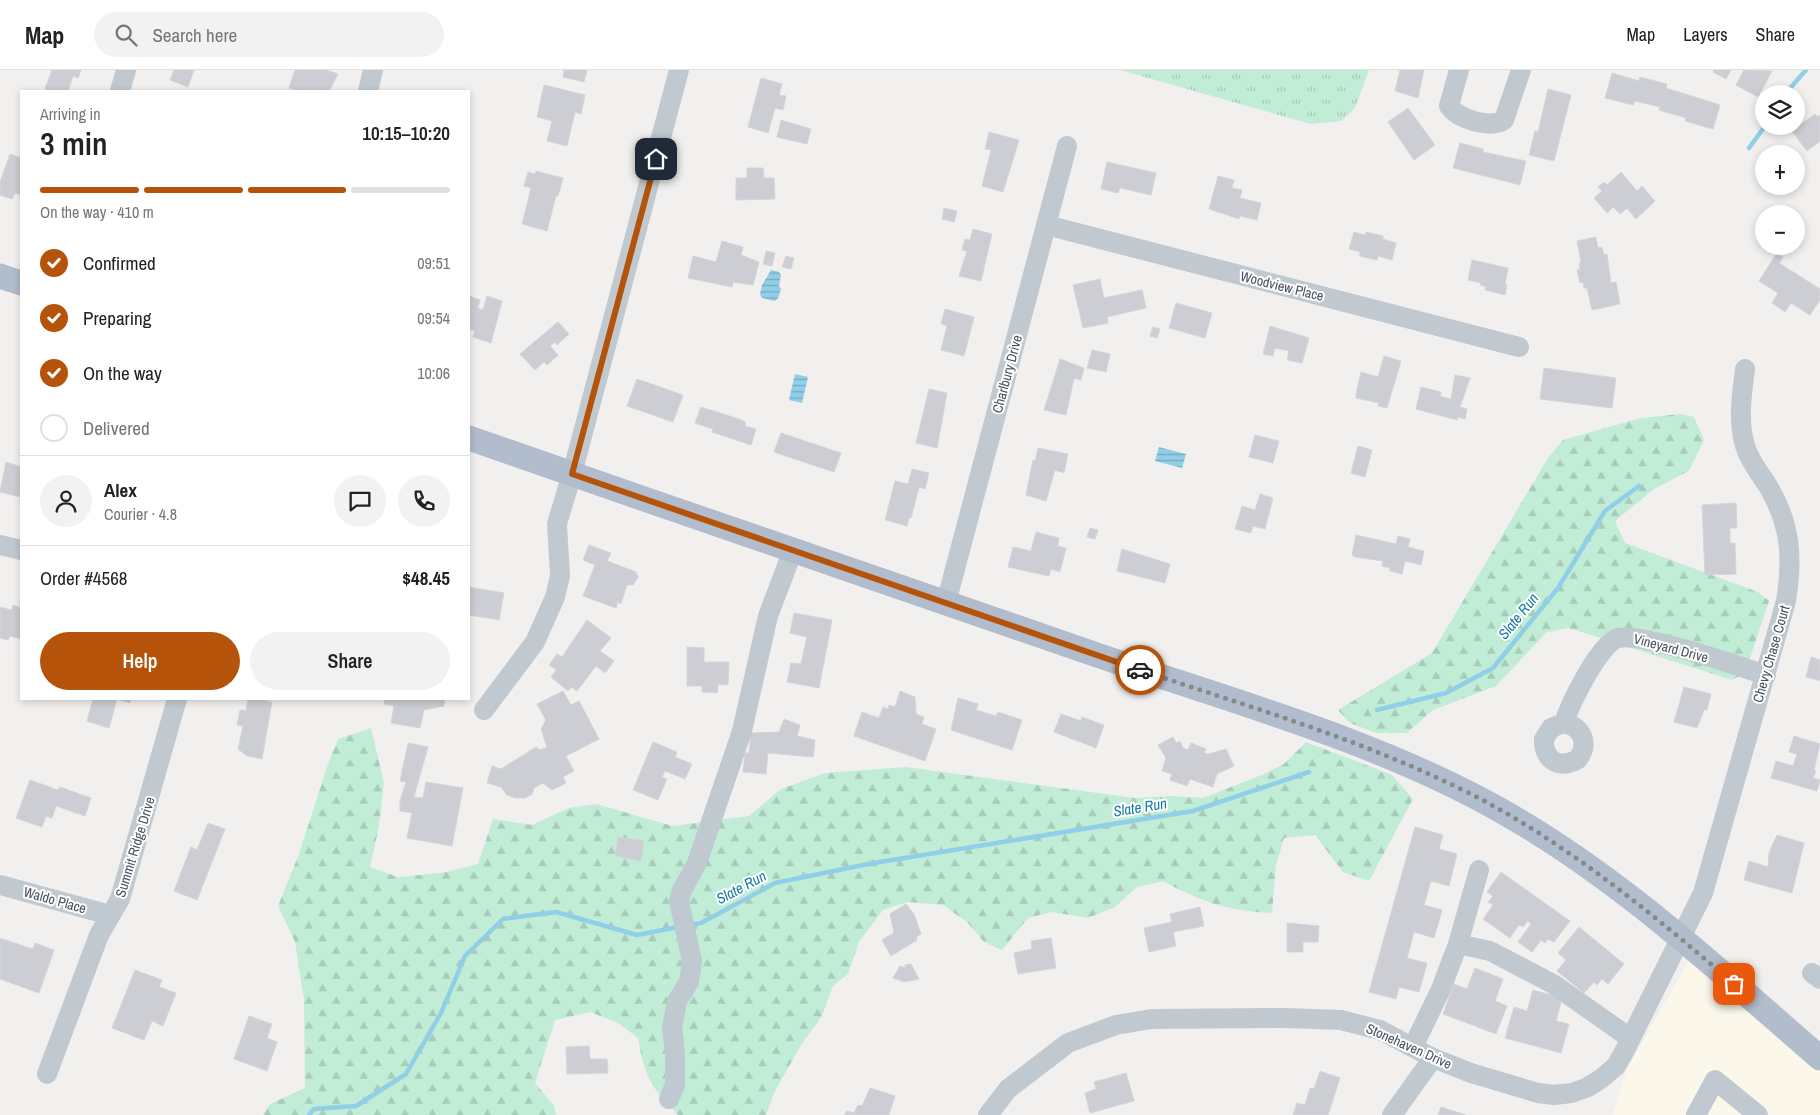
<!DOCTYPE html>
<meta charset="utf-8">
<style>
:root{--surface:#fff;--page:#f2f2f2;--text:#222;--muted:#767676;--line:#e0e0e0;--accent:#b45309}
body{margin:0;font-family:"Archivo Narrow",sans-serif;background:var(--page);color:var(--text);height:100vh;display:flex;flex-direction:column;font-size:19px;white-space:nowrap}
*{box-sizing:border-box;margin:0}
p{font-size:16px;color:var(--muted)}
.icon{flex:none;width:28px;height:28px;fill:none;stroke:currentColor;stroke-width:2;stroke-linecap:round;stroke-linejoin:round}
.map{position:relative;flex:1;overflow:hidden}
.sheet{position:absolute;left:20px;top:20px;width:450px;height:610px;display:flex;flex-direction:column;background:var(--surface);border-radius:0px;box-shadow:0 2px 8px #0003}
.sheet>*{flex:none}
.controls{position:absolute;left:1755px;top:15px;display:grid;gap:10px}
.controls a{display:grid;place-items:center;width:50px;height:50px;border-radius:50%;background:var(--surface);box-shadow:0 2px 8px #0003;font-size:25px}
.pin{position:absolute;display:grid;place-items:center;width:42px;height:42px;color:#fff;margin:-21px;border-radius:10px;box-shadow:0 2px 8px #0006}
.courier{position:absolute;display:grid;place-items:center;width:50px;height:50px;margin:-25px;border:4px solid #b45309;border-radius:50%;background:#fff;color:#222;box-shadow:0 1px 6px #0007}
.overview em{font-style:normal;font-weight:600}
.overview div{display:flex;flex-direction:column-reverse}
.overview{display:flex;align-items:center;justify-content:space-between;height:85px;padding:0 20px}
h1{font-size:32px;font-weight:600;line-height:38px}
.bar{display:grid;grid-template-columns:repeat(4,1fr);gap:8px 5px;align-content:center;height:60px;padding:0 20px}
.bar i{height:6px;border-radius:4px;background:var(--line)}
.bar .on{background:var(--accent)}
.bar p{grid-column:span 4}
.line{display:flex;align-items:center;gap:12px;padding:0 20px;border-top:1px solid var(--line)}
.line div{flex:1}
.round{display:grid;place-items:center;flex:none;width:52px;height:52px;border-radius:26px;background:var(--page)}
ol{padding:0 20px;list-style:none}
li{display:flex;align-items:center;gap:15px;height:55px}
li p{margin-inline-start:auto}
li .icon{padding:5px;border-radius:50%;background:var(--accent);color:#fff;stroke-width:4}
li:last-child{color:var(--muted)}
li i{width:28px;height:28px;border:2px solid var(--line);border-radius:50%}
.button{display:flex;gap:10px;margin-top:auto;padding:10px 20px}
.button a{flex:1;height:58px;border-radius:30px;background:var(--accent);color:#fff;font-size:20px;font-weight:600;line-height:58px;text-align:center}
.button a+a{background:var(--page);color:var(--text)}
header{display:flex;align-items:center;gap:30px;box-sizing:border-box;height:70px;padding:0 25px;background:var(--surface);border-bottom:1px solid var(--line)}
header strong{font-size:24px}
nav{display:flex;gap:28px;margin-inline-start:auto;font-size:18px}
.search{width:350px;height:45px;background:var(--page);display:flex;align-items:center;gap:12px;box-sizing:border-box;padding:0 18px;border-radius:28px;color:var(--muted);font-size:19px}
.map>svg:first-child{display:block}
</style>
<header>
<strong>Map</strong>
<div class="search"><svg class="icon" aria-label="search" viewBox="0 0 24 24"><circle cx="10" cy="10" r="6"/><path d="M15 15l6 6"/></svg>Search here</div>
<nav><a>Map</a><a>Layers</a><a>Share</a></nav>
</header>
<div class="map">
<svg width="1820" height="1045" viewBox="0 0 1820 1045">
<defs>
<pattern id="grass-tufts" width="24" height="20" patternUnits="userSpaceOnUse" patternTransform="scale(1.25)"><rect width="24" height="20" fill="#c1ecd5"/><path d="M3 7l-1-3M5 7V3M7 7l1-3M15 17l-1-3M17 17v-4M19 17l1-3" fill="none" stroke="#a7ccb9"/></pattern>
<pattern id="forest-firs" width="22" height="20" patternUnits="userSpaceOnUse" patternTransform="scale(1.25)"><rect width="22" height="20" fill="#c1ecd5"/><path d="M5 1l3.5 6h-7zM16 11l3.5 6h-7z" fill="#a7ccb9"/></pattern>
<pattern id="water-rules" width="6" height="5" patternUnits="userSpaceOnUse" patternTransform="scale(1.25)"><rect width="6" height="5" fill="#90cfe7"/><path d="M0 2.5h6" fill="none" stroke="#78aabe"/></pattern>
</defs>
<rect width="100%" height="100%" fill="#f2f0ef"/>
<!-- commercial -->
<path fill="#fbf7ea" d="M1695,880L1820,988V1045H1613L1626,1001Z"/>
<!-- grass -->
<path fill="url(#grass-tufts)" d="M1120,0H1369L1355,38L1341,51L1311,54Z"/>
<!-- forest -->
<g fill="url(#forest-firs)">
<path d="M1681,344L1694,347L1704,370L1689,401L1654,419L1615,451L1625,473L1758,522L1769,531L1745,603L1732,610L1569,558L1547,562L1496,616L1433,640L1407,663H1376L1350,653L1338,640L1432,583L1548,388L1563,370L1641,348Z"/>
<path d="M371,658L384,713L379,756L370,797L398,807L441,803L478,794L493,749L532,755L569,738L596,734L673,756L749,746L781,719L825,703L906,697L1135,728L1173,726L1203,728L1264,704L1284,694L1306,672L1392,705L1413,729L1369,811L1343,802L1315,765L1284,768L1276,795L1272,843C1228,841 1201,832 1163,811L1137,817L1115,837L1088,848L1051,842L1028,848L1002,880L984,872L967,852L943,835L908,832L883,840L859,872L848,904L833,916L822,946L801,975L774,1023L766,1045H678C650,1015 645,1008 638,968L618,953L590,942L555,950L535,1013L554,1036L556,1045H263L270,1034L305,1018L304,930L295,872L278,836L299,784L327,697L338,669Z"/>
</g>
<!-- water -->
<g fill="url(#water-rules)">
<path d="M771,200L779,202L781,205L779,216L781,219L778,228L775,231L762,228L760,224L762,215Z"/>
<path d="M795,304L808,307L802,333L789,330Z"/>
<path d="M1159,377L1186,384L1182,398L1155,391Z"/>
</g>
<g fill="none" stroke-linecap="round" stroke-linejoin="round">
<!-- stream -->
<g stroke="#90cfe7" stroke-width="4.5">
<path d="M1785,24L1806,0"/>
<path d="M1749,78L1765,56"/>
<path d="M1377,640L1446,623L1493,598L1558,518L1605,441L1639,416"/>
<path d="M689,855L701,853L775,813L868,794L1193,741L1309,702"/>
<path d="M309,1045L314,1039L356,1036L406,1004L441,943L465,886L503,849L556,842L637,865L678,857"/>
</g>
</g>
<!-- building -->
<g fill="#cdced4" stroke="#d4d5da">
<path d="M52,0H81L78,8L73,6L68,21H50L45,19Z"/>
<path d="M174,0H194L188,17L170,10Z"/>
<path d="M295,0H326L338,4L329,21H299L289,18Z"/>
<path d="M564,0H587L584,12L563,7Z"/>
<path d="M1400,0H1424L1418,28L1395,21Z"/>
<path d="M1714,0H1731L1726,9L1713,2Z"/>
<path d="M1744,0L1772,1L1758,27L1736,15Z"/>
<path d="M1612,3L1639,11L1640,7L1667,14L1666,18L1720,35L1713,59L1685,51L1686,48L1659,40L1660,37L1635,31L1633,35L1605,28Z"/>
<path d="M761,8L782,14L779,25L786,26L783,40L775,38L768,63L748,57Z"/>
<path d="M544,15L585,25L581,44L575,42L567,76L547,71L552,51L537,47Z"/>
<path d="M1548,19L1571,25L1554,91L1529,85L1535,61L1538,62Z"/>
<path d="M1408,38L1435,75L1414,90L1388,52Z"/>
<path d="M1815,44L1818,47L1820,45V71L1807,81L1792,61Z"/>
<path d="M781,50L811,59L807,74L777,67Z"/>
<path d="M989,62L1019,70L1003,122L982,116L991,80L985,79Z"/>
<path d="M1460,73L1483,79V82L1526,91L1520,115L1453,98Z"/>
<path d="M10,84L21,88V125L15,123L12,129L0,125V112Z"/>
<path d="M1107,92L1156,103L1151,125L1120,118L1118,123L1101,119Z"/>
<path d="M747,98H763L764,108H774L775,129L736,130V108H747Z"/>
<path d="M536,101L563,108L558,126H556L547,161L522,154L531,118L524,116L528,102L535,104Z"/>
<path d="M1621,102L1637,121L1642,116L1655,131L1636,149L1627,138L1620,144L1613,137L1607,143L1594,128L1602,121L1598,117L1604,112L1607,115Z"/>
<path d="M1218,106L1234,110L1232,118L1242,120L1240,128L1261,133L1257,150L1240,146L1239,149L1209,139Z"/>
<path d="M944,138L957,141L954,152L942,149Z"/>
<path d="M973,159L992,164L981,211L959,206L967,181L962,180L965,169L970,170Z"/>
<path d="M1354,162L1365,165L1366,162L1383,166V169L1396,173L1392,190L1378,186L1377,190L1359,186L1361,182L1349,179Z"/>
<path d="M1596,167L1598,178L1602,177L1604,185L1607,184L1611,213L1616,212L1620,234L1592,240L1587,218H1584L1583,212L1580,213L1577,200L1580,199L1579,193L1581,192L1577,171Z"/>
<path d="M722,171L743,177L741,185L759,192L753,215L733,212L732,217L688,208L693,186L716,192Z"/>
<path d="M766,181L775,183L772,196L763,194Z"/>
<path d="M1777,183L1783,187L1779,193L1820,219V230L1810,245L1791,233L1785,242L1772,233L1778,223L1759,211Z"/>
<path d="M786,186L794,188L791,199L782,197Z"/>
<path d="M1472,190L1508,198L1505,214L1507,215L1505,225L1485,220L1486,217L1480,215L1481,213L1468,210Z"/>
<path d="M1100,209L1104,228L1142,220L1146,238L1107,247L1108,253L1083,258L1073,215Z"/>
<path d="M469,226L480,230L478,238L483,240L487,226L502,231L491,273L473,267L475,261L469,259Z"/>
<path d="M1176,233L1212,243L1205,268L1169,258Z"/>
<path d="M945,239L974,247L964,286L941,280L947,256L941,254Z"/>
<path d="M558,252L569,264L557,275L555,272L550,276L558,285L547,295L544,292L535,300L520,284Z"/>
<path d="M1270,256L1309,268L1302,293L1287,290L1289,281L1275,278L1273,286L1263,284Z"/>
<path d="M1153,257L1160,259L1157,268L1150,266Z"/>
<path d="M1092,280L1110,284L1106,302L1087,298Z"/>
<path d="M1384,286L1401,291L1387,338L1378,336L1379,333L1356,328V324L1361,302L1378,307Z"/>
<path d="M1060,289L1084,298L1081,310L1074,308L1066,345L1044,340Z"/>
<path d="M1544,298L1616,308L1612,338L1540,329Z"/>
<path d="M1455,305L1470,308L1460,337L1467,339L1465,349L1458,347L1457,350L1416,339L1421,317L1441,322L1440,326L1451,329Z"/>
<path d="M637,309L683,325L673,352L627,336Z"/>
<path d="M929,319L947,323L937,378L916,373Z"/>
<path d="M701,337L742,350L746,353L745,356L756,359L751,375L712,362L713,359L695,353Z"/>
<path d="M781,363L841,383L834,402L774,382Z"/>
<path d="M1255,365L1279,371L1273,393L1249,387Z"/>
<path d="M1358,376L1372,380L1365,407L1351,403Z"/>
<path d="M1038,378L1068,384L1064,403L1055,400L1046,431L1026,425L1033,390L1035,391Z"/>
<path d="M6,392L21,397L20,427L0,422Z"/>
<path d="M912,399L929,403L925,419L919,417L911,448H909L907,456L885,450L895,411L908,414Z"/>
<path d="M1260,424L1273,428L1265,459L1253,456L1251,463L1235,459L1242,436L1255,440Z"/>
<path d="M1736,433L1737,458H1730V473H1735L1736,504L1705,505L1702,435Z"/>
<path d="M1090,458L1098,460L1095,469L1087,467Z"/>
<path d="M1036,462L1059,468L1058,476L1066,478L1060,502L1051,499L1049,506L1008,497L1013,477L1031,481Z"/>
<path d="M1356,465L1396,474L1398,466L1410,469L1408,477L1424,481L1421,495L1405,491L1402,504L1390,501V498L1382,496L1383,491L1355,487L1352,485Z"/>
<path d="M589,475L611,483L607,491L636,502L638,507L633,515H627L621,534L618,532L616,538L583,526L595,495L583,490Z"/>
<path d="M1122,479L1170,494L1165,513L1117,501Z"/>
<path d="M469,517L504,523L499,550L469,545Z"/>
<path d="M13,535L21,538V569L10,566L8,570L0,568V537L12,540Z"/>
<path d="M794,543L832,550L819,618L787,612L791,593L801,594L807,567L790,563Z"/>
<path d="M587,550L611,568L600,581L614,591L605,603L596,596L577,621L571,617L568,621L551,607L556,600L549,595L557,584L562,587Z"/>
<path d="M687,577L704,578V592H729L728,615L718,614L717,623L702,622V616H687Z"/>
<path d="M1811,587L1820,590V611L1806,607Z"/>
<path d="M1684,617L1711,624L1707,640H1704L1697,658L1674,652Z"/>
<path d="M563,621L571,635L579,631L599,669L566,686L574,701L563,707L566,713L552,720L543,713L534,718L532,724L525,728H515L507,725L501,717L487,713L492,696L501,699L536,677L540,680L547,677L541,659L546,650L537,634Z"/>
<path d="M900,621L915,627L916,644L924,647L922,654L936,659L925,691L854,666L862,642L879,648L883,637L888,639L889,635L895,637Z"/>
<path d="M958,628L978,634L976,640L996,646L998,642L1022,650L1012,680L951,660Z"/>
<path d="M93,629H131L130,633L117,629L109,658L87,651Z"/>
<path d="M248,629H267L266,631L272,632L262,689L247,686L238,679L243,656L237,655L240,640L246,641Z"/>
<path d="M385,629H445L444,636L424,640L420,658L391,653L394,636L384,634Z"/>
<path d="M1061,644L1081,651L1082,647L1104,655L1096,678L1054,662Z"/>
<path d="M784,649L800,655L797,666L815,670L813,687L768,683L766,704L743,702L745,683H749L751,663L779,662Z"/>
<path d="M1794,666L1820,674L1814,700L1816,701L1813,708L1820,710L1817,721L1771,708L1776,691L1793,696L1797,684L1789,682Z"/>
<path d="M1173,667L1176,673L1180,671L1183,678L1188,680L1191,673L1206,679L1204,683L1209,684L1226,679L1234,696L1217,704L1213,717L1190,709L1187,716L1170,710L1172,704L1162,701L1166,688L1158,675Z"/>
<path d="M653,672L677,682L675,687L692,694L685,709L665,701L662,707L667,709L658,730L633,720Z"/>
<path d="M408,673L428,677L414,727L423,728L426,712L463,718L452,776L407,768L412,743L400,741V731L406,712L400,711Z"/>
<path d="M30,710L58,720L60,717L91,728L85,746L56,736L52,748L46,746L42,757L16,748Z"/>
<path d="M208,753L225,759L197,830L174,821L191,777L197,780Z"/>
<path d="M1415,757L1443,765L1439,779L1457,784L1449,816L1431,811L1424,835L1442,840L1434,868L1414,862L1407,888L1427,893L1419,922L1399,917L1396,929L1369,922Z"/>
<path d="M1777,765L1804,773L1792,823L1744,810L1749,791L1768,797L1769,783Z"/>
<path d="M618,767L644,771L641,791L615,786Z"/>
<path d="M1501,802L1570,851L1554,872L1548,869L1545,873L1541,870L1532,882L1518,872L1531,854L1528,851L1523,857L1519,855L1510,868L1483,849L1493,835L1488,832L1493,826L1487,822Z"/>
<path d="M906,834L914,844L921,864L916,867L917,870L891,886L882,870L894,863L890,844Z"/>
<path d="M1200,837L1204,856L1173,862L1176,876L1149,882L1144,858L1172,852L1170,844Z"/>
<path d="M1287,853L1319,856L1318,872H1303V882H1287Z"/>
<path d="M1579,857L1624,894L1608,914L1602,909L1597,915L1594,912L1584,923L1557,901L1566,890L1558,883Z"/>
<path d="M0,868L33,879L35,873L54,880L39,923L0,909Z"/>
<path d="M1051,868L1056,898L1018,904L1014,883L1032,879L1031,871Z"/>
<path d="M911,894L919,909L904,912L893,908L900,896L905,898V895Z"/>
<path d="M1475,898L1503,909L1495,931L1507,936L1496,964L1443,944L1454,914L1467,919Z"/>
<path d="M135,900L162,910L159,917L176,923L163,956L152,951L144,970L112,958Z"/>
<path d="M1533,920L1562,928L1556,951L1569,954L1561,983L1505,968L1514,937L1527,941Z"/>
<path d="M249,946L272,954L267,968L277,972L267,1001L234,989Z"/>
<path d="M589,976L590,989H607L608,1003L567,1004L566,977Z"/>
<path d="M1320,1001L1340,1008L1328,1045H1293L1297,1033L1305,1035L1310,1018L1314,1019Z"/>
<path d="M1126,1003L1134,1031L1090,1043L1085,1023L1096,1019L1094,1012Z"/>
<path d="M870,1018L895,1026L889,1045H844L847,1041L854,1043L858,1035L862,1036Z"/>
<path d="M1441,1037L1466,1045H1438Z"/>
</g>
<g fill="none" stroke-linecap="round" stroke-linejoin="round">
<!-- minor -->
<g stroke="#c1c9d0" stroke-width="20">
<path d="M1459,0L1449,36C1457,49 1491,59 1504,50L1521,0"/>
<path d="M120,21L126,0"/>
<path d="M368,21L373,0"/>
<path d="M1046,155L1519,277"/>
<path d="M0,475L21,480"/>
<path d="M946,533L1067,76"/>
<path d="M484,640L535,572L555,527L560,506L557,454L572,404L679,0"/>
<path d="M1564,653C1583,657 1589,674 1578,689C1559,700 1543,690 1544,669L1551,658L1564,653C1570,634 1599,574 1618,568C1641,562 1738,596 1766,605"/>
<path d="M0,815L110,845"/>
<path d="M1458,874L1490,881L1553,914L1630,968"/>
<path d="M1812,903L1820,909"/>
<path d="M1413,977L1441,919L1458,874L1479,800"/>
<path d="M47,1004L99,865L120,829L177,629"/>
<path d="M669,1029L675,1015V984L672,957L677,931L689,912L692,891L679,831L682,820L697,793L742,661L768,546L793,480"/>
<path d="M988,1045L1008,1019L1068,973L1116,955L1152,949L1285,948L1341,950L1380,960L1433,988L1471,1003L1538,1023L1554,1025L1572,1023L1588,1017L1602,1008L1616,996L1624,982L1703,823L1786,531C1793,488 1791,455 1768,416C1759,402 1748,389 1744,372C1738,347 1742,324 1745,299"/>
<path d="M1392,1045L1433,988"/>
<path d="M1696,1045L1715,1010L1758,1045"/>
</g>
<!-- major -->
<g stroke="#b1bdcc" stroke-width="25">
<path d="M0,206L21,213"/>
<path d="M469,368C678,441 887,513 1097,585C1231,631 1375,670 1498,739C1617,805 1718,900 1820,988"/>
</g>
</g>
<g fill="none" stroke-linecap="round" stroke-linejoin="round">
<!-- done -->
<path stroke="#84898f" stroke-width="5" stroke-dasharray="0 9" d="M1140,600C1250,637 1363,670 1467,722C1564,771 1652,843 1734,914"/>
<!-- route -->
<path stroke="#b45309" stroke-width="6" d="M656,89L572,404L1140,600"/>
</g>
<g text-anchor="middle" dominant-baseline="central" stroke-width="4" stroke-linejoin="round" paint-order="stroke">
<!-- street labels -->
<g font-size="14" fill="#48515c" stroke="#fff">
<text transform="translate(1282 216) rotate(14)">Woodview Place</text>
<text transform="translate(1007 304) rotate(-75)">Charlbury Drive</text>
<text transform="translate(1671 578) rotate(15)">Vineyard Drive</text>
<text transform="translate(1771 584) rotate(-74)">Chevy Chase Court</text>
<text transform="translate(135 777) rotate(-73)">Summit Ridge Drive</text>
<text transform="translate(55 830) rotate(16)">Waldo Place</text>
<text transform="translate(1409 976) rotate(24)">Stonehaven Drive</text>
</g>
<!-- water labels -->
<g font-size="15" font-style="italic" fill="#157ba2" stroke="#fff">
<text transform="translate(1518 546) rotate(-51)">Slate Run</text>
<text transform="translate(1140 737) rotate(-9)">Slate Run</text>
<text transform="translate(741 817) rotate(-28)">Slate Run</text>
</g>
</g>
</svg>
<div class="controls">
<a><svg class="icon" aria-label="layers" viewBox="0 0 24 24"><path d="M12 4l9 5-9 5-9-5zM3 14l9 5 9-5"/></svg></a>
<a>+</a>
<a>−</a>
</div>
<div class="pin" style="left:1734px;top:914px;background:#ea580c"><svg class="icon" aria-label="bag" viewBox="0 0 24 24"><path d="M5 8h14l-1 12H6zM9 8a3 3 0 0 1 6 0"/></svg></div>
<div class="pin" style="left:656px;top:89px;background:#1f2937"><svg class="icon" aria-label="home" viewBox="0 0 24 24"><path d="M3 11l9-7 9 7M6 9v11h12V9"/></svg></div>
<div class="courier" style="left:1140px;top:600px"><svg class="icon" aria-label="car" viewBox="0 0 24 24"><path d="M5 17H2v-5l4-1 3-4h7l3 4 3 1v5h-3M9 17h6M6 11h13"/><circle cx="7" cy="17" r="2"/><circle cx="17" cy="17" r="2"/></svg></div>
<section class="sheet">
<div class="overview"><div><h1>3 min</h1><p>Arriving in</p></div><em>10:15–10:20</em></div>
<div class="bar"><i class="on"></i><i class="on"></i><i class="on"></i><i></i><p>On the way · 410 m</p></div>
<ol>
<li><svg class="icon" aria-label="check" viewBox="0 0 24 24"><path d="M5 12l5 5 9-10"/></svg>Confirmed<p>09:51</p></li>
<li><svg class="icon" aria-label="check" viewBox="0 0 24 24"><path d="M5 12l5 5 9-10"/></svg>Preparing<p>09:54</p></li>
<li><svg class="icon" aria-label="check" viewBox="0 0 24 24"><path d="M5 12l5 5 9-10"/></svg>On the way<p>10:06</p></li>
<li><i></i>Delivered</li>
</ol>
<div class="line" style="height:90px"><a class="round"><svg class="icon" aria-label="person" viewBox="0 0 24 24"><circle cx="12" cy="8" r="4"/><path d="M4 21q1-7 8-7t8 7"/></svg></a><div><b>Alex</b><p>Courier · 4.8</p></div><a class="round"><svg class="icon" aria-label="chat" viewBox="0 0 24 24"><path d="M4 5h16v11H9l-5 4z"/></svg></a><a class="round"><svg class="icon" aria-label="phone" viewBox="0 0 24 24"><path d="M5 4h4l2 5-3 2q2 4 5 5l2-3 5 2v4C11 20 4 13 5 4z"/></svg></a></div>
<div class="line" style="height:65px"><div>Order #4568</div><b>$48.45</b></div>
<div class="button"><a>Help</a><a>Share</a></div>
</section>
</div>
